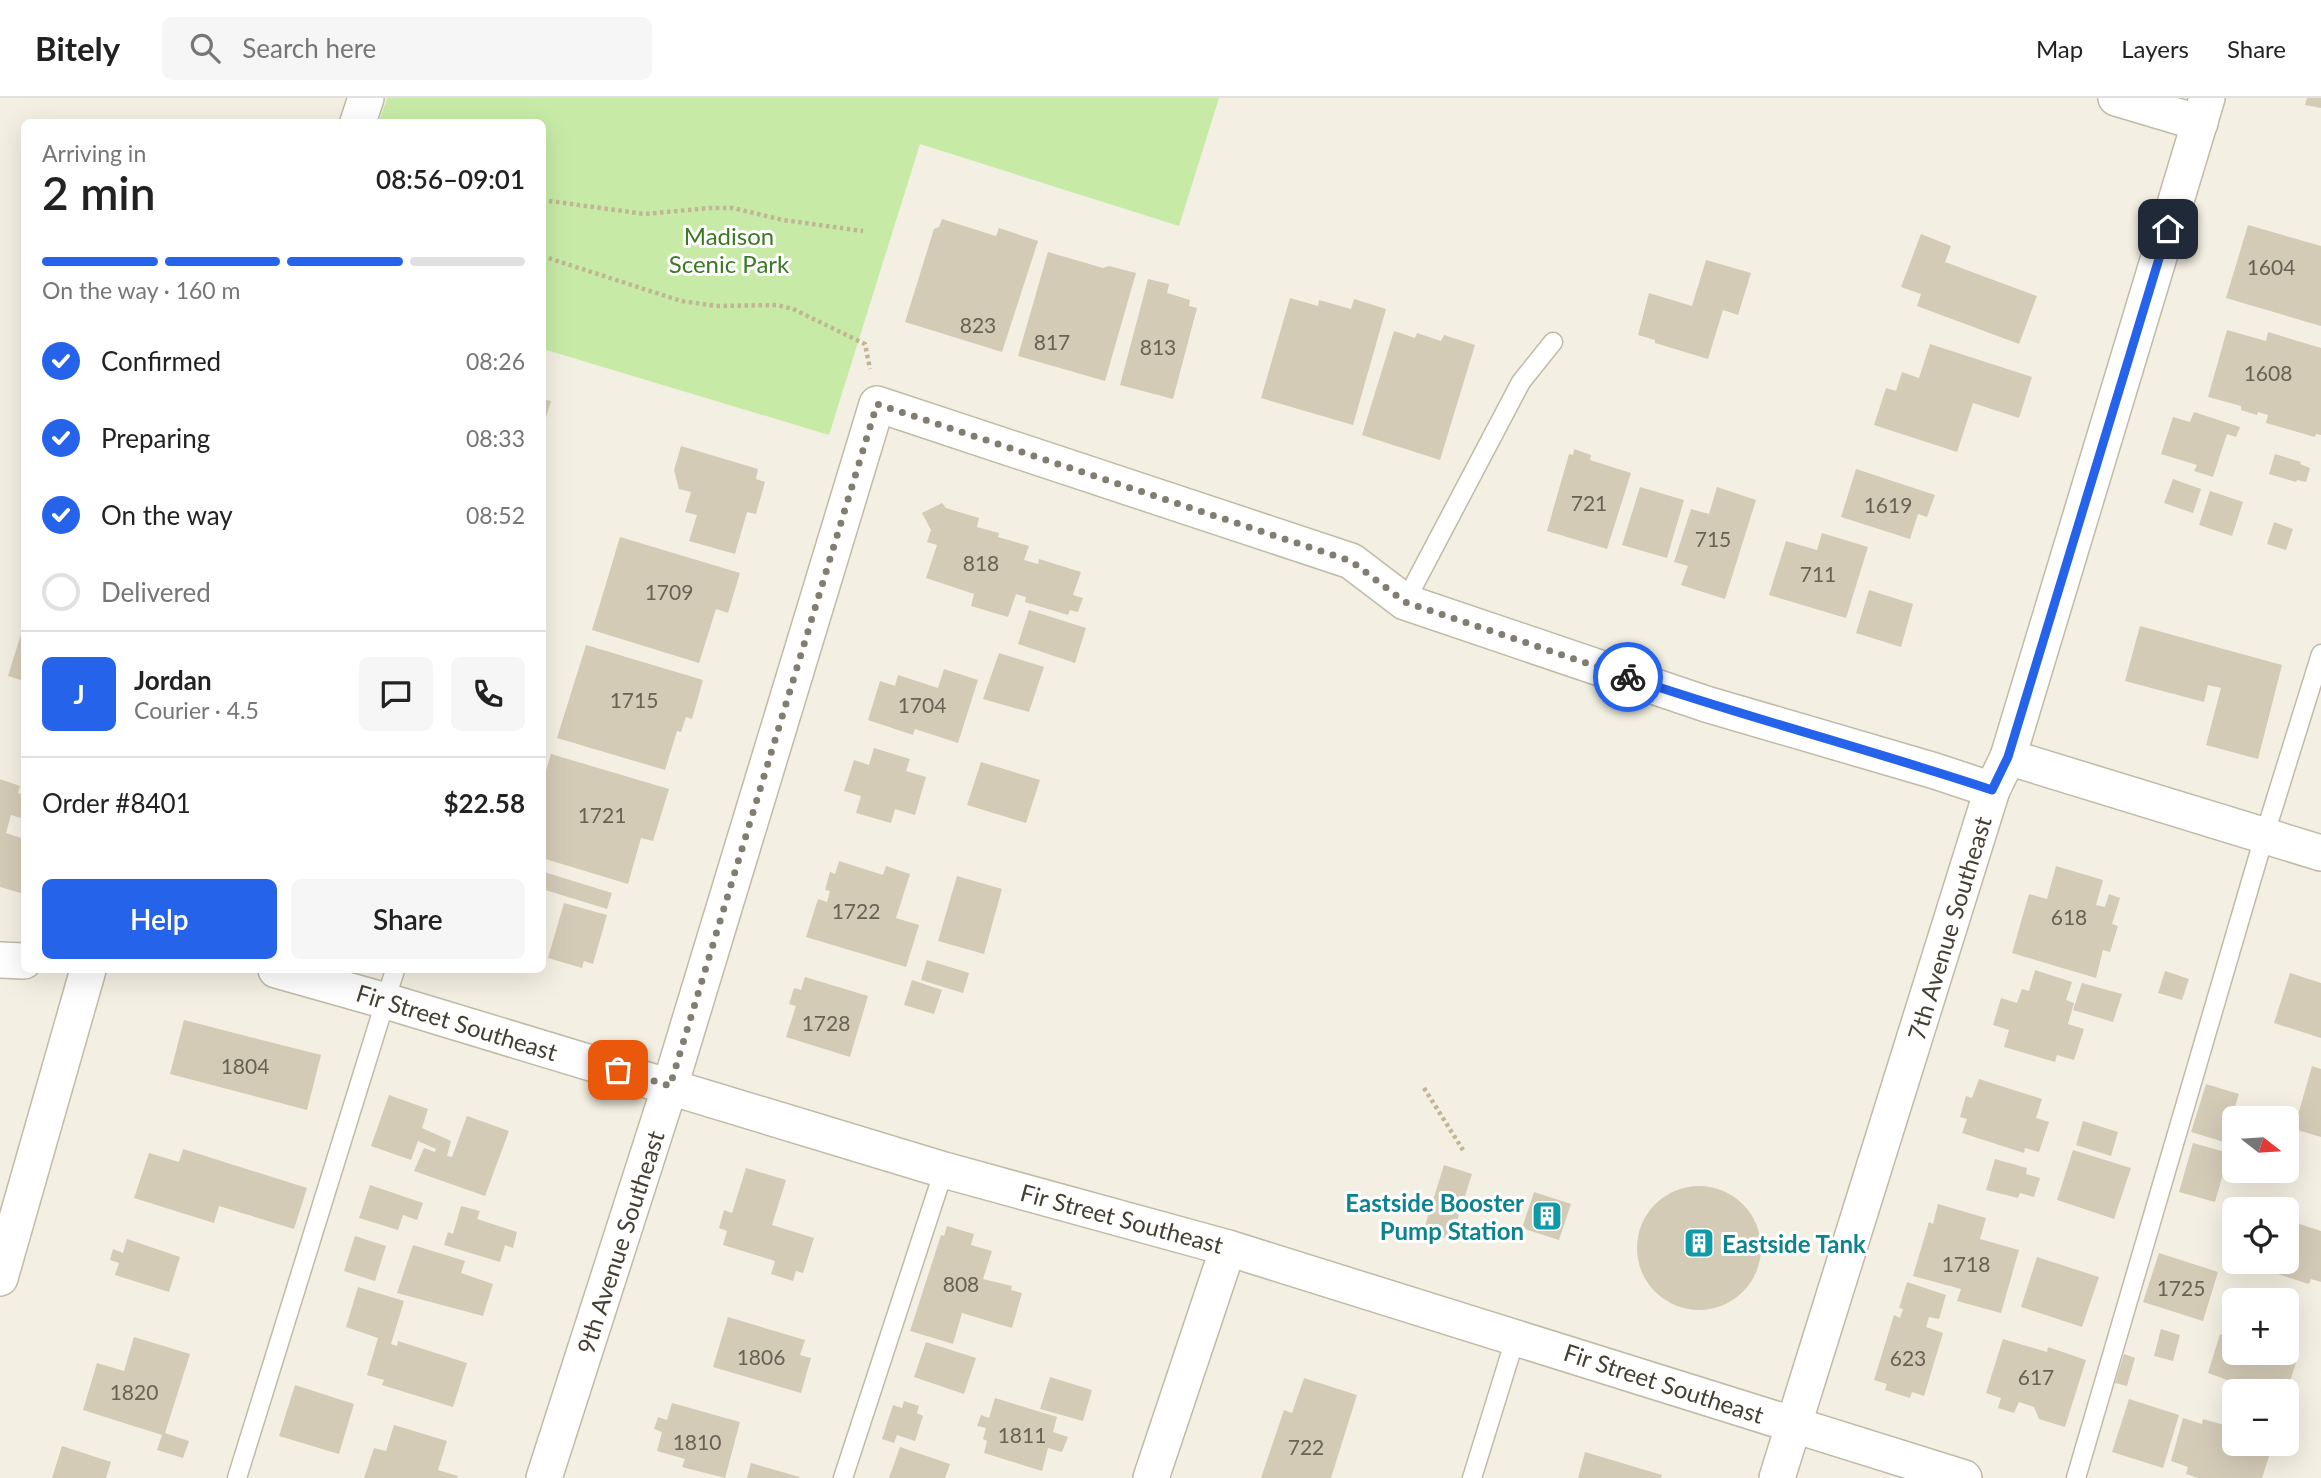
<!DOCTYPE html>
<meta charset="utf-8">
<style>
:root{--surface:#fff;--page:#f6f6f6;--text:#222;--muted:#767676;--line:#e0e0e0;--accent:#2563eb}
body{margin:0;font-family:Lato,sans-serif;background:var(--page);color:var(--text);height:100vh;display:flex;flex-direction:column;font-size:26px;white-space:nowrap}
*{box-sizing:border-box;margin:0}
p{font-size:23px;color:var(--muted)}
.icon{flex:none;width:38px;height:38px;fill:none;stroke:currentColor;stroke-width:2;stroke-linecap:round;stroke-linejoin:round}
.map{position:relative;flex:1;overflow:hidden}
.side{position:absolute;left:21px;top:21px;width:525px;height:854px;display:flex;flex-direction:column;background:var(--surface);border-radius:10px;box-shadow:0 7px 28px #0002}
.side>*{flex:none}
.needle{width:46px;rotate:107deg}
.fabs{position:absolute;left:2222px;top:1008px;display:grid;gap:14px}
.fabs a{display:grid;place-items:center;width:77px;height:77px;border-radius:10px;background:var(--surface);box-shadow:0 7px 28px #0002;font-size:35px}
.pin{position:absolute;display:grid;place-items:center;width:60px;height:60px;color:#fff;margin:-30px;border-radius:14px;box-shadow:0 4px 10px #0006}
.courier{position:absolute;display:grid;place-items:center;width:70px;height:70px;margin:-35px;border:5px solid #2563eb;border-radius:50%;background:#fff;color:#222;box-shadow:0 2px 9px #0007}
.head em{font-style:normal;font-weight:600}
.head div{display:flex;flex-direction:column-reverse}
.head{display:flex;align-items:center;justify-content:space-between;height:119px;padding:0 21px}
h1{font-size:46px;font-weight:600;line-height:52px}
.bar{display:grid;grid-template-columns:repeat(4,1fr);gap:10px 7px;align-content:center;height:84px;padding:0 21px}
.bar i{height:9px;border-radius:5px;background:var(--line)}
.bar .on{background:var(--accent)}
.bar p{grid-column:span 4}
.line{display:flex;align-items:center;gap:18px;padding:0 21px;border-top:2px solid var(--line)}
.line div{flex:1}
.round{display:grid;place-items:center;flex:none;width:74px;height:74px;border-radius:10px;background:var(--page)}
ol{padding:0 21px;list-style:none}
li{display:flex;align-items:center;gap:21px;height:77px}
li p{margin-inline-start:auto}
li .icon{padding:7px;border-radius:50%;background:var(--accent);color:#fff;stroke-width:4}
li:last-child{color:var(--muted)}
li i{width:38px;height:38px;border:4px solid var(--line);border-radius:50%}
.action{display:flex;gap:14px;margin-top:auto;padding:14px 21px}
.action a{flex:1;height:80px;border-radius:10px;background:var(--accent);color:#fff;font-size:28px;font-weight:600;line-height:80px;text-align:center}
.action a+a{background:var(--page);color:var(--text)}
header{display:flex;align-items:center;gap:42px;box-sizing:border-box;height:98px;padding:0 35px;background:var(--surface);border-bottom:2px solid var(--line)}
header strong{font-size:33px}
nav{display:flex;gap:38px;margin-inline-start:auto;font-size:24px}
.search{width:490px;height:63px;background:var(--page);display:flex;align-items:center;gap:18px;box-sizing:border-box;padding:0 24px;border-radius:10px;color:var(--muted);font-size:26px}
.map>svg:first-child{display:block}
</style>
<header>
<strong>Bitely</strong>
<div class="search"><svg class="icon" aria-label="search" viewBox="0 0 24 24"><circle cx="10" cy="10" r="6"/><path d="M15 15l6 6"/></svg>Search here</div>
<nav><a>Map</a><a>Layers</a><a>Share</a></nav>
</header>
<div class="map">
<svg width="2321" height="1380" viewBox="0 0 2321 1380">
<rect width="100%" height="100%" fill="#f3efe2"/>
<!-- green -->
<path fill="#c7eba7" d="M387,0H1219L1179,128L920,46L829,337L543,251L542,24H379Z"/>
<!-- building -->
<g fill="#d4cbb7">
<path d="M2307,0H2321V10L2305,7Z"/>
<path d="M942,121L996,138L999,130L1038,143L1002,254L905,224L934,131L939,129Z"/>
<path d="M2248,127L2321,148V228L2226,200Z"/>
<path d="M1921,136L1951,148L1945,164L2037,198L2019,246L1917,208L1921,196L1901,189Z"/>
<path d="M1048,154L1103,170L1109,168L1136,175L1105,283L1018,258Z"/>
<path d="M1706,162L1751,175L1738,217L1723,212L1708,261L1655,245V242L1638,237L1649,195L1692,208Z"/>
<path d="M1148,181L1169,186L1167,195L1190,202L1189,208L1197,210L1173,301L1120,287Z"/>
<path d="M1290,200L1318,208L1319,202L1351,211L1354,201L1386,211L1353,327L1261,300Z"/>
<path d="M2227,232L2266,243L2268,234L2321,250V337L2316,336L2315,339L2266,325L2268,317L2258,314L2257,317L2241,312V308L2208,299Z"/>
<path d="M1394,233L1415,240L1417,235L1441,243L1444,237L1475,247L1440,362L1362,337Z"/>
<path d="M1930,246L2032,279L2019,320L1973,305L1957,354L1874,327L1886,290L1896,293L1902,274L1919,280Z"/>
<path d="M542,301L551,303L543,330H542Z"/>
<path d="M2194,314L2240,329L2236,339L2227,336L2213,379L2194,373L2197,367L2161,356L2173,319L2190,324Z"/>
<path d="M681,348L758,371L756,381L765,384L756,416L747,414L735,456L689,443L697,417L685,414L691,394L679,391L674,372Z"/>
<path d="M1574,351L1591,357L1590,362L1631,375L1607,451L1547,433L1569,356L1573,357Z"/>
<path d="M2275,356L2301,364L2300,366L2310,370L2306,384L2297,382L2296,384L2269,376Z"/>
<path d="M1856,371L1935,397L1927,419L1918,416L1910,441L1841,419Z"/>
<path d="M2173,381L2201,391L2193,415L2164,405Z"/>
<path d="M1640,389L1684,402L1667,460L1622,447Z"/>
<path d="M1717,389L1756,402L1725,501L1681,487L1688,468L1674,464L1691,411L1709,416Z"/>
<path d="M2210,393L2243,404L2232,438L2199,427Z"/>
<path d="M942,405L946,410L979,420L977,429L999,435L998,439L1029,448L1024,462L1038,466L1039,461L1081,474L1073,497L1083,500L1078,514L1070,512L1068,517L1025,504L1026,499L1016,496L1008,519L971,508L974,496L926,480L937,447L927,444L931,432L922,415Z"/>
<path d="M2274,424L2293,431L2286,452L2267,446Z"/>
<path d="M1822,435L1868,449L1846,520L1769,497L1786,443L1817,452Z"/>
<path d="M620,439L740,475L728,515L716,511L699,565L592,532Z"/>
<path d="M1869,492L1913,506L1901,549L1856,535Z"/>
<path d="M1029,512L1086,530L1075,565L1018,546Z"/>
<path d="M2140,528L2282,567L2258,661L2206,647L2221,590L2208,587L2204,604L2125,583Z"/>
<path d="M21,536L24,537V583L8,578Z"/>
<path d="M586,547L703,582L692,621L686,619L681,634L677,633L665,672L557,640Z"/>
<path d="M999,555L1044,569L1029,614L983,601Z"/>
<path d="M944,571L978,582L958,645L915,631L913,637L868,622L880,583L895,588L898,577L938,590Z"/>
<path d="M874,650L910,661L906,673L926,679L915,717L895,711L891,725L856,715L861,698L844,693L854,662L869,667Z"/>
<path d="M551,656L669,691L653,743L641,740L628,786L542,760V685Z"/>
<path d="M981,664L1040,682L1026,725L967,707Z"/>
<path d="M0,681L20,688L18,695L24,697V721L11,717L6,735L24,741V796L0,789Z"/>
<path d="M839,763L883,777L886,768L910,776L896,820L919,827L906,869L806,839L818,801L827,804L830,793L825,792L830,774L835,776Z"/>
<path d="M2056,768L2103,782L2096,807L2105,809L2109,796L2120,800L2112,826L2118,828L2110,854L2103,852L2096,880L2012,855L2029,796L2047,801Z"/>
<path d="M544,774L612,795L607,811L542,791Z"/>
<path d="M957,778L1002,791L984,856L938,843Z"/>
<path d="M564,805L607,817L593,866L584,863L582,870L548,860Z"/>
<path d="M927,862L969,875L963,895L921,882Z"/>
<path d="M2035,872L2072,884L2066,902L2074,905L2068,926L2084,931L2074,962L2057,957L2055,964L2004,949L2009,932L1993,927L2001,900L2017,905L2022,891L2029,893Z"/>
<path d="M2165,873L2189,881L2182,902L2158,895Z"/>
<path d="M2290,875L2321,885V940L2274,925Z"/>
<path d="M805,879L868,898L850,959L786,939L796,908L789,906L794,890L801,892Z"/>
<path d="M912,882L942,892L934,916L904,907Z"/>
<path d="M2082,885L2122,896L2113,924L2073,912Z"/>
<path d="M184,922L321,957L307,1012L170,976Z"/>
<path d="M2312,968L2321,971V1039L2294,1031Z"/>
<path d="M1979,981L2042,1001L2036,1020L2049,1024L2039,1054L2025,1050L2024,1055L1962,1035L1967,1021L1960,1019L1966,998L1972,1000Z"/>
<path d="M2206,986L2239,996L2224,1044L2191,1034Z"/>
<path d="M389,997L428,1011L422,1030L451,1043L447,1058L452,1059L467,1018L509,1033L485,1098L414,1073L424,1050L435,1054L436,1051L418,1043L411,1062L371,1048Z"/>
<path d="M2083,1023L2118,1034L2111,1058L2076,1047Z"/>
<path d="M2193,1045L2229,1055L2215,1104L2179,1094Z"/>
<path d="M183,1051L307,1090L294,1131L219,1108L214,1125L134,1100L149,1055L179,1064Z"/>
<path d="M2073,1052L2131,1070L2114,1121L2057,1102Z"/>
<path d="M1995,1061L2027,1070L2026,1076L2040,1080L2034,1099L2020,1095L2018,1100L1986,1092Z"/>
<path d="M1444,1067L1472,1076L1451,1142L1423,1134Z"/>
<path d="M746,1070L786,1082L772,1127L814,1140L803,1175L796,1173L793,1183L771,1176L775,1163L723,1147L727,1133L719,1130L724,1112L732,1115Z"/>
<path d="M370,1087L423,1105L417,1122L403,1117L398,1132L359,1120Z"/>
<circle cx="1699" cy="1150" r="62"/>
<path d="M1534,1094L1571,1106L1559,1142L1522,1130Z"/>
<path d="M1938,1106L1986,1120L1980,1141L2019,1152L2001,1215L1957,1203L1961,1191L1913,1178L1929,1124L1933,1126Z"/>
<path d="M461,1108L480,1113L477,1121L517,1134L513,1150L505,1147L500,1164L444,1147L448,1134L453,1136Z"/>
<path d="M2287,1122L2321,1133V1184L2311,1181L2309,1186L2240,1164H2287Z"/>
<path d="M947,1128L974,1136L971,1147L992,1153L983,1181L1012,1188L1011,1192L1022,1195L1012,1230L962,1215L953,1246L910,1233L941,1137L944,1138Z"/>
<path d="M355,1138L386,1148L375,1183L344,1173Z"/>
<path d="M127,1141L180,1159L169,1194L115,1177L119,1165L110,1162L113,1151L123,1155Z"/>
<path d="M413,1147L465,1163L461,1175L493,1186L483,1218L397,1195Z"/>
<path d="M2159,1155L2218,1174L2203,1223L2143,1204Z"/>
<path d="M2037,1159L2099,1179L2082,1229L2021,1209Z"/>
<path d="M1907,1184L1946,1197L1939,1221L1929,1219L1926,1229L1943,1235L1924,1298L1912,1294L1910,1300L1885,1292L1887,1286L1874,1282L1894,1217L1900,1220L1903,1211L1899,1210Z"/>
<path d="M358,1189L404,1203L391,1246L397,1248L398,1243L467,1265L453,1309L382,1287L384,1282L367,1277L378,1240L346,1229Z"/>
<path d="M728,1219L805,1242L800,1257L811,1260L801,1295L713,1269Z"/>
<path d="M2161,1231L2180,1237L2173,1263L2154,1258Z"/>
<path d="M2220,1236L2235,1241V1255H2289L2288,1258L2297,1261L2287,1293H2258L2208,1275Z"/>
<path d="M134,1239L190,1256L165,1335L189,1343L183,1360L157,1352L162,1337L83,1312L97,1265L124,1273Z"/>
<path d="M2003,1241L2047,1254L2048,1249L2086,1262L2065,1329L2039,1321L2034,1309L2019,1304L2014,1315L1998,1310L2001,1300L1986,1295Z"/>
<path d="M926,1244L976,1260L964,1296L914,1279Z"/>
<path d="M2124,1256L2135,1260L2127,1288L2115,1285Z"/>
<path d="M1050,1279L1092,1292L1083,1323L1040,1311Z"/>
<path d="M1304,1280L1357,1297L1331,1380H1261L1284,1312L1292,1315Z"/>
<path d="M295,1287L354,1306L339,1356L279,1338Z"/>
<path d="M995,1300L1057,1319L1053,1334L1068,1339L1062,1354L1048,1350L1042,1373L984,1355L987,1343L983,1341L986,1330L977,1328L981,1317L989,1320Z"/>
<path d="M2129,1301L2179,1317L2163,1370L2112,1354Z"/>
<path d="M904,1303L919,1308L917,1315L923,1318L915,1343L897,1337L894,1345L882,1341L893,1307L902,1310Z"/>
<path d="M672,1305L740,1324L725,1380L682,1369L685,1361L657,1353L662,1334L654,1331L658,1319L667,1322Z"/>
<path d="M2183,1320L2202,1326L2203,1321L2235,1330V1346H2273L2262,1380H2198L2186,1376L2188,1369L2171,1363Z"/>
<path d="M394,1327L447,1343L438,1372L458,1378L457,1380H364L374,1350L386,1353Z"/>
<path d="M62,1348L111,1364L106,1380H52Z"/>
<path d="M900,1349L950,1366L945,1380H889Z"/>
<path d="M1585,1354L1662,1377L1661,1380H1578Z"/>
<path d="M751,1365L800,1379L799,1380H747Z"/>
</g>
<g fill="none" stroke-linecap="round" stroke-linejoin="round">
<!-- service casing -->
<g stroke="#c1baa7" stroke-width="21">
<g id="service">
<path d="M1405,504L1521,284L1553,244"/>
<path d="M237,1380L395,872"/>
<path d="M843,1380L944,1072"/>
<path d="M1472,1380L1516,1238"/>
<path d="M2076,1380L2264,739L2321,556"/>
</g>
</g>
<!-- minor casing -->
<g stroke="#c1baa7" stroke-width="38">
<g id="minor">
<path d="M2116,0L2200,25"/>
<path d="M358,24L366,0"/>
<path d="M2008,659L2321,755"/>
<path d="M0,862L24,863"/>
<path d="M276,872L386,903L944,1072L1228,1150L1964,1380"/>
<path d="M0,1180L88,872"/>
<path d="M544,1380L670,988L877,306L1351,463L1405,504L1706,606L1935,673L1992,692"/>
<path d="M1151,1380L1228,1150"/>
<path d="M1777,1380L1992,692L2008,659L2207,0"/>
</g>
</g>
<!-- path -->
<g stroke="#c1b594" stroke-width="4.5" stroke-dasharray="3.5 3.5" stroke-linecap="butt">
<path d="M542,102L645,116L709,110H733L783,122L863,133"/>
<path d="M542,158L681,203L716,208L777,207L793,211L865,246L870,271"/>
<path d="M1424,990L1463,1052"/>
</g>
<!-- service -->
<use href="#service" stroke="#fff" stroke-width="18"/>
<!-- minor -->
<use href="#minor" stroke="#fff" stroke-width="35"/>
</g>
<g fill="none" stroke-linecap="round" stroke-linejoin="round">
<!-- done -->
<path stroke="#817d70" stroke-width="7" stroke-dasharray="0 12.6" d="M618,972L670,988L877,306L1351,463L1405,504L1628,579"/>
<!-- route -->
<path stroke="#2563eb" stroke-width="9" d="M1628,579C1748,620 1872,652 1992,692L2008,659L2168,131"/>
</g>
<!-- icons -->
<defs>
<g id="building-square" transform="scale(1.575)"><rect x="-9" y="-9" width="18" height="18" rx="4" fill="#0f9aa8" stroke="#fff"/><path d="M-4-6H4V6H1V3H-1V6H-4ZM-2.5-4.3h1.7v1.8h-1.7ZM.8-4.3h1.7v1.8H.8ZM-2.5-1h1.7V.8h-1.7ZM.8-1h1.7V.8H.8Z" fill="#fff"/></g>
</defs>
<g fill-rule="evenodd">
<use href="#building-square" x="1547" y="1118"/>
<use href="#building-square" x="1699" y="1145"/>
</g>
<g text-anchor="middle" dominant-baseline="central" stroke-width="6" stroke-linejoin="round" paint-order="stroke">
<!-- number labels -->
<g font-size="21" fill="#686253">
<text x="2271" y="168">1604</text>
<text x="978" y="226">823</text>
<text x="1052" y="243">817</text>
<text x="1158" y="248">813</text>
<text x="2268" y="274">1608</text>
<text x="1589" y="404">721</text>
<text x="1888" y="406">1619</text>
<text x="1713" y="440">715</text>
<text x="981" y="464">818</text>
<text x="1818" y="475">711</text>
<text x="669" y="493">1709</text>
<text x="634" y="601">1715</text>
<text x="922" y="606">1704</text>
<text x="602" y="716">1721</text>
<text x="856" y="812">1722</text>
<text x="2069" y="818">618</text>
<text x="826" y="924">1728</text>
<text x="245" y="967">1804</text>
<text x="1966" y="1165">1718</text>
<text x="961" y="1185">808</text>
<text x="2181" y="1189">1725</text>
<text x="761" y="1258">1806</text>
<text x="1908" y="1259">623</text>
<text x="2036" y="1278">617</text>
<text x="134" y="1293">1820</text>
<text x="1022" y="1336">1811</text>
<text x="697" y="1343">1810</text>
<text x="1306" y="1348">722</text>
</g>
<!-- park labels -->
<g font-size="24" fill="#3c7922" stroke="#fff">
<text x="729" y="137">Madison<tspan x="729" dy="28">Scenic Park</tspan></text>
</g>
<!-- street labels -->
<g font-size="24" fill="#443f32" stroke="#fff">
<text transform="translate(1949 830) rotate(-73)">7th Avenue Southeast</text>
<text transform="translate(457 924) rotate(17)">Fir Street Southeast</text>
<text transform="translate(1122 1120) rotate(15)">Fir Street Southeast</text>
<text transform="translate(620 1144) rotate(-72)">9th Avenue Southeast</text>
<text transform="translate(1664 1285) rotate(18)">Fir Street Southeast</text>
</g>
<!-- culture labels -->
<g font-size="24" font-weight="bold" fill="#0d838f" stroke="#fff" text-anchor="end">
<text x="1524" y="1104">Eastside Booster<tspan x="1524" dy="28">Pump Station</tspan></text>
<text x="1722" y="1145" text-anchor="start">Eastside Tank</text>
</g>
</g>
</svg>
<div class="fabs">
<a><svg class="needle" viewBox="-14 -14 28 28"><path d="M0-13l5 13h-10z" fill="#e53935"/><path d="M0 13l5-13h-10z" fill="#767676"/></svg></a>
<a><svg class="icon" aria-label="locate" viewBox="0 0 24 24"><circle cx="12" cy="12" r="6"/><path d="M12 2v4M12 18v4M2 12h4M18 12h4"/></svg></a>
<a>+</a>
<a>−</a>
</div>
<div class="pin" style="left:618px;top:972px;background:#ea580c"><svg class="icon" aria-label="bag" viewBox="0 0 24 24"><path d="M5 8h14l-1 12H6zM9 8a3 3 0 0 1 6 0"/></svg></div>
<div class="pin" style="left:2168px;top:131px;background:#1f2937"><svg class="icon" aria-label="home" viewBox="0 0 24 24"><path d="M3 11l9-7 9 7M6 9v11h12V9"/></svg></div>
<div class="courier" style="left:1628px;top:579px"><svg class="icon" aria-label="bike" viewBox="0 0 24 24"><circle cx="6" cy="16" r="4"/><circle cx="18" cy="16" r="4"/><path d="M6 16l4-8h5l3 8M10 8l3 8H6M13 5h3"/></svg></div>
<section class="side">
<div class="head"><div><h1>2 min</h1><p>Arriving in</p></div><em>08:56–09:01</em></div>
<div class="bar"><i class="on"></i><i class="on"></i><i class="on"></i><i></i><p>On the way · 160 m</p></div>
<ol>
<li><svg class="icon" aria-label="check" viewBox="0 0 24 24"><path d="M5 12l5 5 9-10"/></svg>Confirmed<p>08:26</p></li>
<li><svg class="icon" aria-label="check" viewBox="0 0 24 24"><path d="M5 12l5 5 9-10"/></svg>Preparing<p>08:33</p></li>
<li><svg class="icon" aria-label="check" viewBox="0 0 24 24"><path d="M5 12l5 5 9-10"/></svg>On the way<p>08:52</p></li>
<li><i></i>Delivered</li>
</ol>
<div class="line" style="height:126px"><b class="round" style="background:var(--accent);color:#fff">J</b><div><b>Jordan</b><p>Courier · 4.5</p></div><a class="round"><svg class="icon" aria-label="chat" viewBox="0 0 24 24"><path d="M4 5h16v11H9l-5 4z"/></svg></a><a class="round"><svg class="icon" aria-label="phone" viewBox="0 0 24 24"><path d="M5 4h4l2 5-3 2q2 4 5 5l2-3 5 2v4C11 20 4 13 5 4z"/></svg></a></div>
<div class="line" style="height:91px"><div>Order #8401</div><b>$22.58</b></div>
<div class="action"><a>Help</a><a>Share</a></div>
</section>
</div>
